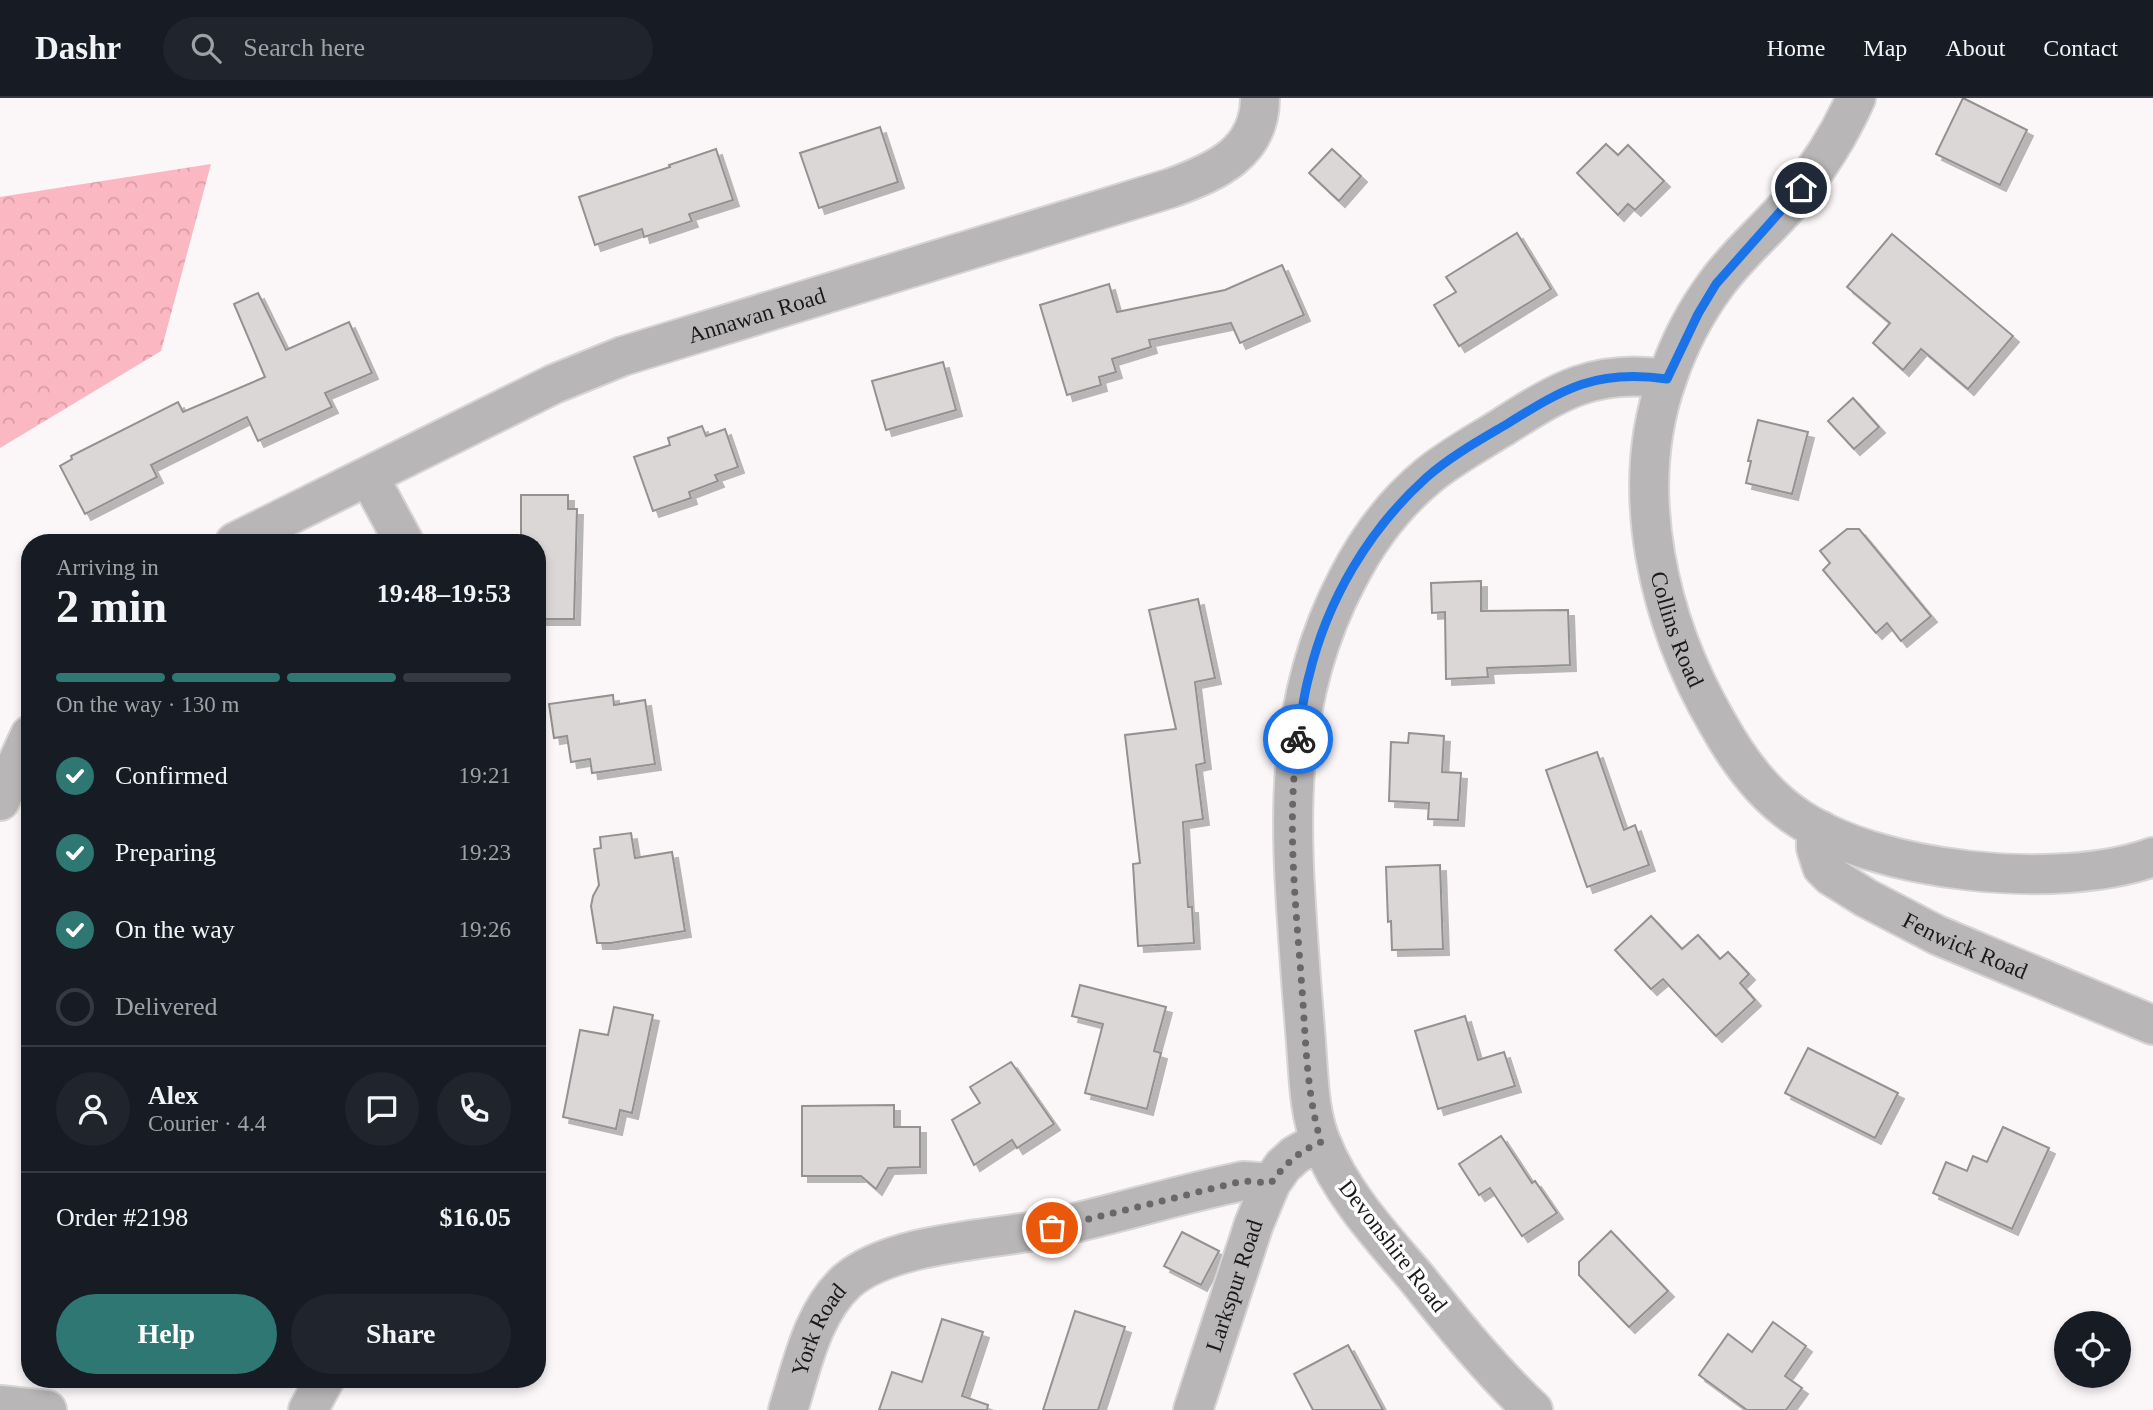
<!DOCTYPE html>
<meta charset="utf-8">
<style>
:root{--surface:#171b24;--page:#20242c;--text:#f1f3f6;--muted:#9ea1a6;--line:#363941;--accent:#2e7772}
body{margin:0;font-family:Georgia,serif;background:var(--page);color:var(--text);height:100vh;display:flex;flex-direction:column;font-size:26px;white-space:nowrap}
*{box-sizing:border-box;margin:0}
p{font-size:23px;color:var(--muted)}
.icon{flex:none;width:38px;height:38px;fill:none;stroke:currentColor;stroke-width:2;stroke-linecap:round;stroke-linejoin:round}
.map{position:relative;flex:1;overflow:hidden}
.sheet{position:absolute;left:21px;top:436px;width:525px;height:854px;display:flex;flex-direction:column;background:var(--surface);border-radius:28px;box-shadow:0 4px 10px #0003}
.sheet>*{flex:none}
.controls{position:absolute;left:2054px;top:1213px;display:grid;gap:14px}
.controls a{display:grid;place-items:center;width:77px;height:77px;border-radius:50%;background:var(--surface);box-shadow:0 4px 10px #0003;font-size:35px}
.pin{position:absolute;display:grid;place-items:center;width:60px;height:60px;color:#fff;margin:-30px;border:4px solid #fff;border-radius:50%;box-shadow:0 2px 7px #0007}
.courier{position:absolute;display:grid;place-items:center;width:70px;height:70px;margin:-35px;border:5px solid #1a73e8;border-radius:50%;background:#fff;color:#222;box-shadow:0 2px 9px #0007}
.overview em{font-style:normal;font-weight:800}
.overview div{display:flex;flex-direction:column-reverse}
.overview{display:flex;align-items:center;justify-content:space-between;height:119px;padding:0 35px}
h1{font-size:46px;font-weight:800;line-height:52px}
.bar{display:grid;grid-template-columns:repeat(4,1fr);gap:10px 7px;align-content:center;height:84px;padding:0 35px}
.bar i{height:9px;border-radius:5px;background:var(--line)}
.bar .selected{background:var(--accent)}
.bar p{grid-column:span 4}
.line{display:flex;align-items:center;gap:18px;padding:0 35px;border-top:2px solid var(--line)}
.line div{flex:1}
.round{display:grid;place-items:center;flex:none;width:74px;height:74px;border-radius:37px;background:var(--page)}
ol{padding:0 35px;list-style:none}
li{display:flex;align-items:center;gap:21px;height:77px}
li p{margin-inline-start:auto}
li .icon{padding:7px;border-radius:50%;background:var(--accent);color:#fff;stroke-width:4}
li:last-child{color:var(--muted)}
li i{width:38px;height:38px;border:4px solid var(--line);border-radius:50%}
.button{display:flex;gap:14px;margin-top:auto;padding:14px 35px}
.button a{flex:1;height:80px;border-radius:42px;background:var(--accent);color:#fff;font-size:28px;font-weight:800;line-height:80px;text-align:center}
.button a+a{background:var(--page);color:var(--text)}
header{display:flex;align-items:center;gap:42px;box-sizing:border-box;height:98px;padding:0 35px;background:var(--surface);border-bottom:2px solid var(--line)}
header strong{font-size:33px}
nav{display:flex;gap:38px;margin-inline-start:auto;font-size:24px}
.search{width:490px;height:63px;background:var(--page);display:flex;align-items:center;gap:18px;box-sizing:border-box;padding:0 24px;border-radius:38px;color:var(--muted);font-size:26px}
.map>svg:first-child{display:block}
</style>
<header>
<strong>Dashr</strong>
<div class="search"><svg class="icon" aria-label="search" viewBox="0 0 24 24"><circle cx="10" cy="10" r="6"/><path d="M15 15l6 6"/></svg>Search here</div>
<nav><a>Home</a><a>Map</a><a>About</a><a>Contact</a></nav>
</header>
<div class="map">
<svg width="2153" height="1312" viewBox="0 0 2153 1312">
<defs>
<pattern id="forest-crowns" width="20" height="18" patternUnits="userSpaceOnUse" patternTransform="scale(1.75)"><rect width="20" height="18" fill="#fbb7c2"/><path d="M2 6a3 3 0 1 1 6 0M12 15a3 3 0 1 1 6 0" fill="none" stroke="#d79da6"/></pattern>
<filter id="shadow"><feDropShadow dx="6" dy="6" stdDeviation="0" flood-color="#0004"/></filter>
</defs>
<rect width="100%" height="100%" fill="#fbf7f8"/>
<!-- forest -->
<path fill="url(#forest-crowns)" d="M211,66L161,253L0,350V99Z"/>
<!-- building -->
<g fill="#dbd7d7" stroke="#949191" stroke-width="2" filter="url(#shadow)">
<path d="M1963,0L2027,32L2000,87L1936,56Z"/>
<path d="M880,29L898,84L819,110L800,55Z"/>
<path d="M1606,46L1618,57L1628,47L1664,83L1635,112L1628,106L1618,117L1577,75Z"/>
<path d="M716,51L733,102L689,116L692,123L644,139L642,131L595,147L579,99L670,69L669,67Z"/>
<path d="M1332,51L1361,78L1339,103L1309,75Z"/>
<path d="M1517,135L1551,191L1459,248L1434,207L1456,194L1446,179Z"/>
<path d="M1892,136L2013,238L1968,291L1921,251L1903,272L1873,245L1890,225L1847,189Z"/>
<path d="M1282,167L1304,217L1240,245L1231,225L1149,242L1151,249L1112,261L1116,274L1099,279L1101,287L1067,297L1040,207L1109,186L1117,214L1225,192Z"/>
<path d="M258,195L286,252L349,224L372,275L325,295L332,309L258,343L247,319L151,367L157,379L85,416L60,368L72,361L71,358L178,304L183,314L265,279L234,206Z"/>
<path d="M943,264L956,312L886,332L872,283Z"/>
<path d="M1853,300L1879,329L1854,351L1828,323Z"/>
<path d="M1758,322L1808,334L1792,396L1746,385L1751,363H1748Z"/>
<path d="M702,328L706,338L725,331L738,369L715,377L718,383L689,394L691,400L653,413L634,359L670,347L668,340Z"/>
<path d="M521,397H568V411H577L574,521H537V444H521Z"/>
<path d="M1847,431H1859L1931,518L1901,543L1887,525L1876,535L1823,472L1830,465L1820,453Z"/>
<path d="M1481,483V513L1568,512L1570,567L1487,570L1488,579L1446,581L1445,514L1432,515L1431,485Z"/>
<path d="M1198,501L1215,580L1195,584L1205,665L1196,667L1203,721L1183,724L1188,809H1192L1194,845L1138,848L1133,766L1140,765L1125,637L1176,631L1149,512Z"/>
<path d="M613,597L614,607L645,602L655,666L592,675L590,661L571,664L567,638L554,640L549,606Z"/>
<path d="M1409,635L1444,638L1442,674L1461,675L1458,722L1428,721L1429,705L1389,703L1391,644L1408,645Z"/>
<path d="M1597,654L1624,732L1635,727L1649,767L1587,789L1546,672Z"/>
<path d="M631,735L635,760L672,754L685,833L611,845H597L591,808L593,798L599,787L594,751L601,750L600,739Z"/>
<path d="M1440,767L1443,851L1392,852L1391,823L1388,824L1386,769Z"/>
<path d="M1651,818L1682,851L1698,837L1720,861L1728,854L1749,876L1740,885L1755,902L1716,938L1663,881L1651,891L1615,852Z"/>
<path d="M1080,887L1166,909L1154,953L1161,955L1147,1011L1085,995L1103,926L1072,918Z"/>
<path d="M614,909L653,917L632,1015L620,1012L616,1031L563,1019L580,932L608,937Z"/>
<path d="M1465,918L1478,962L1504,954L1515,988L1438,1011L1415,933Z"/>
<path d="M1808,950L1898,995L1875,1040L1785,995Z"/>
<path d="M1011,964L1054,1026L1017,1050L1012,1042L974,1067L952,1022L980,1005L970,989Z"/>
<path d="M894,1007V1029H920V1069L888,1070L876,1091L861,1078H802V1008Z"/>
<path d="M2003,1029L2049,1050L2012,1131L1933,1095L1946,1064L1967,1073L1973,1058L1987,1064Z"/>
<path d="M1501,1038L1532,1085L1535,1083L1557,1115L1522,1138L1490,1090L1479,1097L1459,1066Z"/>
<path d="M1611,1133L1668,1193L1629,1229L1579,1177V1164Z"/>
<path d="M1182,1134L1219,1153L1201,1187L1164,1168Z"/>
<path d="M1075,1213L1125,1229L1098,1312H1043Z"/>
<path d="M942,1221L983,1234L962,1298L988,1307L987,1312H879L892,1274L922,1284Z"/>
<path d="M1773,1224L1806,1248L1785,1278L1802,1290L1786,1312H1747L1699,1277L1728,1236L1752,1254Z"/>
<path d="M1348,1247L1383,1312H1313L1294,1276Z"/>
</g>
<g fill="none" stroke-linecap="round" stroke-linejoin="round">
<!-- minor casing -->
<g stroke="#d7d4d4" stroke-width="42">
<g id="minor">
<path id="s1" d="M1856,0C1839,38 1816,74 1789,106C1766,133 1738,156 1717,185C1696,213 1678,248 1667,281C1627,394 1659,525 1718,626C1737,660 1762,695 1794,717C1875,775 2060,793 2153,759"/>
<path d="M369,379L404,444"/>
<path id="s2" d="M1820,732L1816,741V750L1822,769L1831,778L1866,800L1937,837L2153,927"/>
<path d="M0,1307L47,1312"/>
<path d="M308,1312L325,1281"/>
<path id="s3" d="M788,1312C802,1268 812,1215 847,1183C894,1143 997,1142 1057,1129C1119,1115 1181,1096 1243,1083L1271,1085"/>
<path id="s4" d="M1193,1312L1254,1126L1271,1085L1283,1068L1295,1057L1320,1043"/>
<path d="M1533,1312C1489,1271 1453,1225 1415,1178C1380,1137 1341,1095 1321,1044C1310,1017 1309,987 1307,959C1305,928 1302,898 1300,867C1290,728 1281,607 1348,480C1368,441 1395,405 1429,377C1451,359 1477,345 1501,330C1559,293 1595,270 1667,281"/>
</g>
</g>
<!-- tertiary casing -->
<g stroke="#d7d4d4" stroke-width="42">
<g id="tertiary">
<path id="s5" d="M235,444L554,286L623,258L1171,90C1215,74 1260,55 1260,0"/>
<path d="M0,703L30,637"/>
</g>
</g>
<!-- minor -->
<use href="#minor" stroke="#b8b6b6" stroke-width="38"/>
<!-- tertiary -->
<use href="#tertiary" stroke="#b8b6b6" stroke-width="38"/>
</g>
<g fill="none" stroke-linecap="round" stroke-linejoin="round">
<!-- done -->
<path stroke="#696768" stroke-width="7" stroke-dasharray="0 12.6" d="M1052,1130L1243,1083L1271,1085C1285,1066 1299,1053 1321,1044C1306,994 1306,942 1302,891C1296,808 1286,724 1298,641"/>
<!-- route -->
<path stroke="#1a73e8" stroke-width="9" d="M1298,641C1301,620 1303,599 1309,578C1327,502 1369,431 1427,379C1451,358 1480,342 1507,326C1565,290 1596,271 1667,281L1698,216L1716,186L1801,90"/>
</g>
<g text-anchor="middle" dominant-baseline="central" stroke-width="7" stroke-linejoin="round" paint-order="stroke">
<!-- street labels -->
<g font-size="23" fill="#1b1a1a" stroke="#fff">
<text stroke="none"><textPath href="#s5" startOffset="570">Annawan Road</textPath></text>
<text stroke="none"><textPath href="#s1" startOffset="597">Collins Road</textPath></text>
<text stroke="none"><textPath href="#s2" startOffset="203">Fenwick Road</textPath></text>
<text transform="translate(1393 1148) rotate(52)">Devonshire Road</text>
<text stroke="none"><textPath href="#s4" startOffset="131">Larkspur Road</textPath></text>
<text stroke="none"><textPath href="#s3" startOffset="86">York Road</textPath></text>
</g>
</g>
</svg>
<div class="controls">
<a><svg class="icon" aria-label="locate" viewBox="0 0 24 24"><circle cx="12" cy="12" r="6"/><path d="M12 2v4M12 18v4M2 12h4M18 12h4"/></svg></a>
</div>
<div class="pin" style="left:1052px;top:1130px;background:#ea580c"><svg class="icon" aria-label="bag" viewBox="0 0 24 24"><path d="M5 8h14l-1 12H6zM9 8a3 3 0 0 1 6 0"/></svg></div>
<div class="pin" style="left:1801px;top:90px;background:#1f2937"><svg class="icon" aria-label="home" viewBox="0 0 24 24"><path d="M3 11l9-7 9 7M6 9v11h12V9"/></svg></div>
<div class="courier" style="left:1298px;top:641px"><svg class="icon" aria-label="bike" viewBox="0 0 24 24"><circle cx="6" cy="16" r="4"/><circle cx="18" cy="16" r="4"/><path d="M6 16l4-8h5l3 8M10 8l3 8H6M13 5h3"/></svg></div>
<section class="sheet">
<div class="overview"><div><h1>2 min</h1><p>Arriving in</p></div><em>19:48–19:53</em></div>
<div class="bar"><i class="selected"></i><i class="selected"></i><i class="selected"></i><i></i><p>On the way · 130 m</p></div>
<ol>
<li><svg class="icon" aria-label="check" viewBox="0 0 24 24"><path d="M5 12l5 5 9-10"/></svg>Confirmed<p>19:21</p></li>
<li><svg class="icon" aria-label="check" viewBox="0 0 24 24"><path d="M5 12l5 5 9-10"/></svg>Preparing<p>19:23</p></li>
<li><svg class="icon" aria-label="check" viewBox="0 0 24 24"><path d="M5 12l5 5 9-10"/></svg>On the way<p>19:26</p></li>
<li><i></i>Delivered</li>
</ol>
<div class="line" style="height:126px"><a class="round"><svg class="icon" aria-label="person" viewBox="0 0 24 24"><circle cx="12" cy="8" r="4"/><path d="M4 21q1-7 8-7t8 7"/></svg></a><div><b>Alex</b><p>Courier · 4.4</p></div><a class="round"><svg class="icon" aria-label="chat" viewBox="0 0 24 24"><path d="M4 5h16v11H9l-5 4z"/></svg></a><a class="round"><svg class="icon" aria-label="phone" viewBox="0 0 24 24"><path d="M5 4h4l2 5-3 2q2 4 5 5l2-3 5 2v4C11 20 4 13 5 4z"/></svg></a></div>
<div class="line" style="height:91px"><div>Order #2198</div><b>$16.05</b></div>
<div class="button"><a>Help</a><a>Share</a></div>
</section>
</div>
